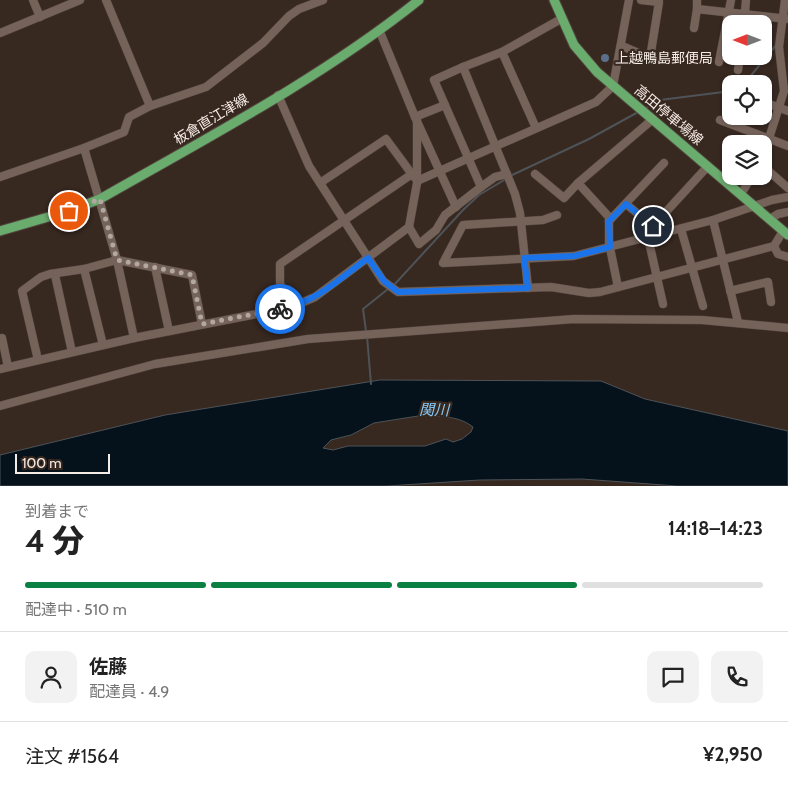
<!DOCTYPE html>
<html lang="ja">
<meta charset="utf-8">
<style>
:root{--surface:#fff;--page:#f2f2f2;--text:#222;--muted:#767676;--line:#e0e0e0;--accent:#0b8043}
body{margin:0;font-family:Cabin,"Noto Sans JP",sans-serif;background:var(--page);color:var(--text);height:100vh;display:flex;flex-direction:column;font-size:19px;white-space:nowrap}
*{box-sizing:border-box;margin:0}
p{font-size:16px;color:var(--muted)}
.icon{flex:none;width:28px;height:28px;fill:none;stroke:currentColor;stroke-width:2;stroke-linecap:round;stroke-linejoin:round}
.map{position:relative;height:486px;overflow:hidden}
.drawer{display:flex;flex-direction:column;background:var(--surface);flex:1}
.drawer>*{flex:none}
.needle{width:32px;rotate:270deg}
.fabs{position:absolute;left:722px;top:15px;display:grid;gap:10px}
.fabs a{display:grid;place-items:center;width:50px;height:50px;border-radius:10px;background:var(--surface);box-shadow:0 1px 4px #0004;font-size:25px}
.scale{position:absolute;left:15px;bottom:12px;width:95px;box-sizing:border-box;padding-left:5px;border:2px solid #f6ece6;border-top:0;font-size:14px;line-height:18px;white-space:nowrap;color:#f6ece6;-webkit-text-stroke:4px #372820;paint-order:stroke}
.pin{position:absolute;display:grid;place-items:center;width:42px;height:42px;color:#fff;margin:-21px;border:2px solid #fff;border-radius:50%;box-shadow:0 1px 5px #0007}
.courier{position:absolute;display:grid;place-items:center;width:50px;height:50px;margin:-25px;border:4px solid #1a73e8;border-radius:50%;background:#fff;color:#222;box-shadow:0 1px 6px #0007}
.overview em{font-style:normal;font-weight:800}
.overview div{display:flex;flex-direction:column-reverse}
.overview{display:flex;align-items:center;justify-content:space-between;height:85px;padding:0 25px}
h1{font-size:32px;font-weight:800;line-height:38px}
.bar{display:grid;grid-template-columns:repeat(4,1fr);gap:8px 5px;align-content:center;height:60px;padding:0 25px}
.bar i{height:6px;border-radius:4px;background:var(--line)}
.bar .on{background:var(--accent)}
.bar p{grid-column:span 4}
.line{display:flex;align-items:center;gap:12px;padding:0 25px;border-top:1px solid var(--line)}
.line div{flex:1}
.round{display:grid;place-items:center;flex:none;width:52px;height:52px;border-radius:10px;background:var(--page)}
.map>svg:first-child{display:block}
</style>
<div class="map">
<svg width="788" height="486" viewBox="0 0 788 486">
<rect width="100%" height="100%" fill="#372820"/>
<!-- water -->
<path fill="#06121b" stroke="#4e5358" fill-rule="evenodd" d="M380,380L601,381L645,399L788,431V486H677L582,479L480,480L387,486H0V455L165,415ZM418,416C436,416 458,415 473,427L471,432L462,439L453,442L446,439L425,446H348L333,450L323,448L331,440L351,435L374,423Z"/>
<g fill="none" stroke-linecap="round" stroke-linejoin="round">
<!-- stream -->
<g stroke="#4e5358" stroke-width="2">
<path d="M744,84L777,44"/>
<path d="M644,109L660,100L731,91"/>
<path d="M510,176L589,139L640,111"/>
<path d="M394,285L463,210L479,195L506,179"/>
<path d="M366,331L363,309L388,289"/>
<path d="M367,336L371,384"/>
</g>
<!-- minor casing -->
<g stroke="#52463e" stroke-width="9">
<g id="minor">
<path d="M33,0L40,17"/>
<path d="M106,0L150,106"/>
<path d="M697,0V9L788,19"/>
<path d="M744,24L746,0"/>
<path d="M694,28L697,9"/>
<path d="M380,32L415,117L456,207"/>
<path d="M0,33L80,0"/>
<path d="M622,46L650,58L659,2L641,0"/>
<path d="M502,52L536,128"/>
<path d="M719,62L731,0"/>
<path d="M463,67L434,80L481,187L495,177L507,174"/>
<path d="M738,70L740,56"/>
<path d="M278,95L309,166L383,281L398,292L551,287L589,293L600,292L774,246"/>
<path d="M764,102L788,111"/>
<path d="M415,117L445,105"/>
<path d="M720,120L788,146"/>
<path d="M84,148L117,260L134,338"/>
<path d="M764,154L784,91L779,47L785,0"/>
<path d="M764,167L788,188"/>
<path d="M535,174L564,198L578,183"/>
<path d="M0,177L84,148L124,132L129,117L150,106L206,87L263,43L289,16L299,9L323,0"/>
<path d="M417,181L596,102L613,86L629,0"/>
<path d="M320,183L386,139L414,177"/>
<path d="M741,194L752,176"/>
<path d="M626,204L653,226L708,166"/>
<path d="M557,215L543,220L463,225L443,263L574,256L713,220"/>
<path d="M770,219L778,214L788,212"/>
<path d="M609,221L664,163"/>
<path d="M409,227L419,244L436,230L445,215L481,187"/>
<path d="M681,229L703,306"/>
<path d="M783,231L774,246L778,254L788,257"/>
<path d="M649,242L663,304"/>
<path d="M155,267L169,331"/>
<path d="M84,269L103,345"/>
<path d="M55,275L72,352"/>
<path d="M618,287L609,243V217L578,183L653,119"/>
<path d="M528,288L520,213L515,194L463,67L502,52L561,19"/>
<path d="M730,291L768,282L771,302"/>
<path d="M285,308L280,282V264L412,174"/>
<path d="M738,322L713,220L772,200L788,197"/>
<path d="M2,338L8,367"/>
<path d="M38,360L22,291L41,277L50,274L84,269L117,260L192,275L202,324"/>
<path d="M0,369L134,338L292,307L315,297L409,227L417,183V121"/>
<path d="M0,406L155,364L308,339L574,319L702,320L788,328"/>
</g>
</g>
<!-- major casing -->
<g stroke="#52463e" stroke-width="11">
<g id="major">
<path d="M554,0L574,45L597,72L788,235"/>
<path d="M0,231L69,211L100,199C207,138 323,77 419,0"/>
</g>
</g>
<!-- minor -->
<use href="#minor" stroke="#75635a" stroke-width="8"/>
<!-- major -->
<use href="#major" stroke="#6aab6e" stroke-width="9"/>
</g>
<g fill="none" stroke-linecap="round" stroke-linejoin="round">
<!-- done -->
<path stroke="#b3a7a1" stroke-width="5" stroke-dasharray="0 9" d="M69,211L100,199L117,260L192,275L202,324L280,309"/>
<!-- route -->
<path stroke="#1a73e8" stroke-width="6" d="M280,309C317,302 339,279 368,258L384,281L398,292L528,288L524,258L574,256L610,247L609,221L626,204L653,226"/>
</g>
<!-- markers -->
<circle fill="#5c6f8a" stroke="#372820" stroke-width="2" cx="605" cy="58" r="5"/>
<g text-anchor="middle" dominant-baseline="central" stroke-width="4.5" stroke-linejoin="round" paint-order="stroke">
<!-- poi labels -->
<g font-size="14" fill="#f6ece6" stroke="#372820" text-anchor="start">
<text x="615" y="58">上越鴨島郵便局</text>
</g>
<!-- street labels -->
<g font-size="14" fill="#f6ece6" stroke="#372820">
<text transform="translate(669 115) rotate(40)">高田停車場線</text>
<text transform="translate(211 119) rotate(-31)">板倉直江津線</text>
</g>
<!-- water labels -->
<g font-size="15" font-style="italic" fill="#86caf9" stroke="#372820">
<text transform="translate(434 410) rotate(1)">関川</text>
</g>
</g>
</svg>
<div class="fabs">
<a><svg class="needle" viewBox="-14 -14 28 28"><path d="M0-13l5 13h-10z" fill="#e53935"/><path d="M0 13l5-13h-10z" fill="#767676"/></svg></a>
<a><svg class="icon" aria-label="locate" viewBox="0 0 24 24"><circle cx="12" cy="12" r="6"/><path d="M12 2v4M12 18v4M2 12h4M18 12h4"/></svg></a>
<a><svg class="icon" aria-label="layers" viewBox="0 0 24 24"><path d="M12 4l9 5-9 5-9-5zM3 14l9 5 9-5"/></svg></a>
</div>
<div class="scale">100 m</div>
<div class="pin" style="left:69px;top:211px;background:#ea580c"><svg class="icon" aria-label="bag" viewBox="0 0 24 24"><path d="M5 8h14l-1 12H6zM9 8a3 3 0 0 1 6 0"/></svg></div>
<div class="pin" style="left:653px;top:226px;background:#1f2937"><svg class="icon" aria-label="home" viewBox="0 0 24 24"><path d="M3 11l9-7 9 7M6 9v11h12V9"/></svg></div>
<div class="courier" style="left:280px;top:309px"><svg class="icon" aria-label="bike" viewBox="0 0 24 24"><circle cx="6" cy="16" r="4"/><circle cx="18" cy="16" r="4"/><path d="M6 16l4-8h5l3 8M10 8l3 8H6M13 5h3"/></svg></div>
</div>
<section class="drawer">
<div class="overview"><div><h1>4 分</h1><p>到着まで</p></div><em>14:18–14:23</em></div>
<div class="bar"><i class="on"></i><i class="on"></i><i class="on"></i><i></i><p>配達中 · 510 m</p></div>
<div class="line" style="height:90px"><a class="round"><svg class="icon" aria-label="person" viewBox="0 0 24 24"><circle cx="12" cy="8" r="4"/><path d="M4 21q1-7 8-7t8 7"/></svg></a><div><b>佐藤</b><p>配達員 · 4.9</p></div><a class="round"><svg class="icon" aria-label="chat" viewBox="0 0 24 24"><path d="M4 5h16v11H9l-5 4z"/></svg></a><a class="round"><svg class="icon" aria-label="phone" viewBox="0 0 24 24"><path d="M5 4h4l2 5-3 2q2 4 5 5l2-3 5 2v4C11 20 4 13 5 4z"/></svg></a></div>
<div class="line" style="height:65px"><div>注文 #1564</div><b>¥2,950</b></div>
</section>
